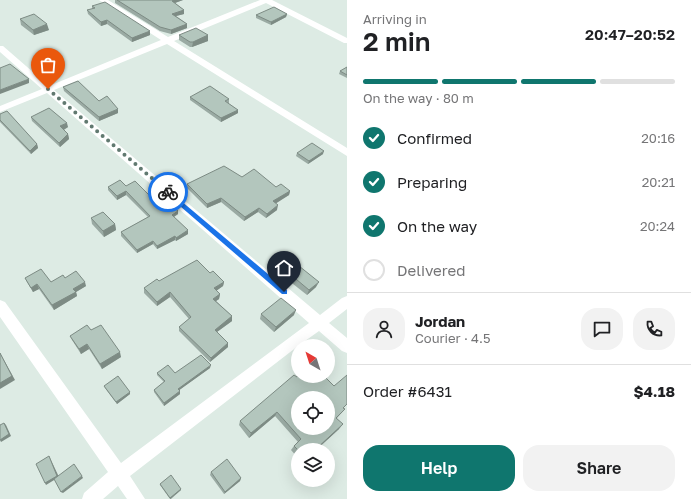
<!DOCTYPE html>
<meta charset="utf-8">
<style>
:root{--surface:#fff;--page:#f2f2f2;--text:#202124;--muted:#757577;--line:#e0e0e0;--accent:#0f766e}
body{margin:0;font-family:"Golos Text",sans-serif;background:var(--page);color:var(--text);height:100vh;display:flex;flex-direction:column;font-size:15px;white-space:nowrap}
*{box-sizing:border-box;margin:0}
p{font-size:13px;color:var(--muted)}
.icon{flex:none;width:22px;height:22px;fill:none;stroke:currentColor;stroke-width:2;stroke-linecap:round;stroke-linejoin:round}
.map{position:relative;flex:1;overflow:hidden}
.panel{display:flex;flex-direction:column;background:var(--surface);width:344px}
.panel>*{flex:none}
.needle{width:26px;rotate:321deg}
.tools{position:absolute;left:291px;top:339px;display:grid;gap:8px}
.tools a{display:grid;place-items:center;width:44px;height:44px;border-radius:50%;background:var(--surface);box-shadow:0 4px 16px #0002;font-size:20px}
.pin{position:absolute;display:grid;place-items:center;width:34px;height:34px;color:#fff;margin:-41px -17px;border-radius:50% 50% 50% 0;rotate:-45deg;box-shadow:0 0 4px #0007}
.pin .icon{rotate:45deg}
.courier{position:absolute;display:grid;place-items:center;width:40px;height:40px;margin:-20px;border:3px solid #1a73e8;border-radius:50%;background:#fff;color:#222;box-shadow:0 1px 5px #0007}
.overview em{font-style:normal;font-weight:600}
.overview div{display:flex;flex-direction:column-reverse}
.overview{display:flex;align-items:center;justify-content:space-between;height:68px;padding:0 16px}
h1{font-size:26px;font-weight:600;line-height:30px}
.bar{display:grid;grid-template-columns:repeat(4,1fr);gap:6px 4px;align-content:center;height:48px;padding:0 16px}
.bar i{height:5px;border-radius:3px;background:var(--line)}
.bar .selected{background:var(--accent)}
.bar p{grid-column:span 4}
.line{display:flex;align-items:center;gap:10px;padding:0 16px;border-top:1px solid var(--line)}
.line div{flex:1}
.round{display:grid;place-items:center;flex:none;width:42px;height:42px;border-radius:16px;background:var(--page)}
ol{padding:0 16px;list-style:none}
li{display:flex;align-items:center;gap:12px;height:44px}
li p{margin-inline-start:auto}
li .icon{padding:4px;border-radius:50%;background:var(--accent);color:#fff;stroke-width:4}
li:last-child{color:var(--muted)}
li i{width:22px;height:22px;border:2px solid var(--line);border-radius:50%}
.button{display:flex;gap:8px;margin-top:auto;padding:8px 16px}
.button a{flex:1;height:46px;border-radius:16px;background:var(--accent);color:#fff;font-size:16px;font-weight:600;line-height:46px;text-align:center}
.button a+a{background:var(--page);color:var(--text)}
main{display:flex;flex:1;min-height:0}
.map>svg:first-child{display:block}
</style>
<main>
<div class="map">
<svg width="347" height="499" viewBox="0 0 347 499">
<rect width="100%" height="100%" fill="#ddebe4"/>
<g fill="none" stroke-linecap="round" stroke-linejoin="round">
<!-- minor -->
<path fill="#fff" fill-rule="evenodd" d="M99,0H108L168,37L260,0H272L347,38V43H344L266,3L174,41L347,148V156L167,44L54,90L320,315L342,298L347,296V309L329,323L347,338V353L342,351L319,331L298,346L130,476L145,499H127L118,486L103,499H82L84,493L108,472L0,317V300L5,302L121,463L309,323L47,93L0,112V106L42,89L0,52V46H3L49,86L161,40Z"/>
</g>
<!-- wall -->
<g fill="#9aaaa3">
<path d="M115,0H183L175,3L184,10V14L176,16L187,24V28L171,34L160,31L115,3Z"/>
<path d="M92,6L150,35L132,42L107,24L101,26L88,14L87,10L92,9Z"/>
<path d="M287,14L286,17L271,25L256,18V15Z"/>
<path d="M20,19L49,30L34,35L21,25Z"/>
<path d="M179,35H208V41L192,47H190L179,40Z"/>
<path d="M347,67V78L339,74L340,71Z"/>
<path d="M63,87L99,101L118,113L99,121L64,91Z"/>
<path d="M190,97L229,99V103H228L238,110V113L221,122L190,100Z"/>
<path d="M0,114L37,144L38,148L31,154L0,122Z"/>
<path d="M31,117L68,127L64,130L68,134L69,139L60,147L32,121Z"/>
<path d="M297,153L323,154L308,164L296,156Z"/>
<path d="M242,177L290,191L289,195L275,203L277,210L266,218L258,212L244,221L221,202L207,208L187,188V184Z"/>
<path d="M126,186L162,208L178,211V214L174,217L188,234L176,241L175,240L157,249L153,244L137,253L121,236V232L148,217L126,195L117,200L108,190V187Z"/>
<path d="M91,218L115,224L116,230L104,237L92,224Z"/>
<path d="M210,273L224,282L223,286L216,291L220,294L219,299L216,301L232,316V321L217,332L228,343V347L210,362L179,331V327L189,319L170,297L157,306L144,293V288L159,281Z"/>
<path d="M290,274L316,287L307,295L288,280Z"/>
<path d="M25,278L51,282L65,278L86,286L76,292L77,296L54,310L39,289L33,292L27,282Z"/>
<path d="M261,314L294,315L274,332L260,319Z"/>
<path d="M91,330L121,357L102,369L89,349L81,354L72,340L70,336Z"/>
<path d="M210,368L179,390L180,394L164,406L154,392V390L164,382L157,375V373H175Z"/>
<path d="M297,377L345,409L337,418L339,429L316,450H298V458L291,450L294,446L298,442L275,416L249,438L239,425L240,421Z"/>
<path d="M104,386L130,394L117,404L105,388Z"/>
<path d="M211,472L241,478L240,481L224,494L210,475Z"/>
<path d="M160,484L181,489V490L171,499H170L160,485Z"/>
</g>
<!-- shaded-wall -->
<g fill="#7d8b84">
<path d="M174,0H183L172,4V1Z"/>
<path d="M184,10V14L172,17V14Z"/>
<path d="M287,14L286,17L271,25V22Z"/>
<path d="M107,20V24L101,26V22Z"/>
<path d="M47,24L49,30L34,35L33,30Z"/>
<path d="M187,24V28L171,34V30Z"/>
<path d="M150,31V35L132,42V38Z"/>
<path d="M208,35V41L192,47L193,42Z"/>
<path d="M29,79V83L0,94V90Z"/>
<path d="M118,109V113L99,121V117Z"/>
<path d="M238,110V113L221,122V118Z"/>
<path d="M67,123L68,127L61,131L60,126Z"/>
<path d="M68,134L69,139L60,147L59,143Z"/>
<path d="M37,144L38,148L31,154L30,151Z"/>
<path d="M324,151L323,154L308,164L309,161Z"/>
<path d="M126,191V195L117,200V196Z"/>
<path d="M290,191L289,195L272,206L273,201Z"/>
<path d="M221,198V202L207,208V204Z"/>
<path d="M278,205L277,210L266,218L267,214Z"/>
<path d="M259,208L258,212L244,221L245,217Z"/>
<path d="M178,211V214L172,218V215Z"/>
<path d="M115,224L116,230L104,237L103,231Z"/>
<path d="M188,230V234L176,241V238Z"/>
<path d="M175,236V240L157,249V246Z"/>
<path d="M153,241V244L137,253V250Z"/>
<path d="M85,282L86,286L76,292L77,296L54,310L52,305L73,289Z"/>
<path d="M224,282L223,286L213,293L214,288Z"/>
<path d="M319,282L316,287L307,295L309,290Z"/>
<path d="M37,284L39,289L33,292L31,288Z"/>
<path d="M170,292V297L157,306V302Z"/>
<path d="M220,294L219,299L213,303V299Z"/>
<path d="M296,310L294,315L274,332L276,327Z"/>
<path d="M232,316V321L214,334L215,330Z"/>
<path d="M228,343V347L210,362L211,358Z"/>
<path d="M87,344L89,349L81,354L79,349Z"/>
<path d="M120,352L121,357L102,369L100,364Z"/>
<path d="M0,353L15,380L0,389Z"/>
<path d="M211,365L210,368L178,391V389Z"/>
<path d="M180,391V394L164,406V403Z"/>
<path d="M130,392V394L117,404L116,402Z"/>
<path d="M277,412L275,416L249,438L251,433Z"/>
<path d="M4,423L6,425L11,436L1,442L0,440Z"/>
<path d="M343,424L339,429L316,450H315Z"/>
<path d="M49,456L59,477L46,485L45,483Z"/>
<path d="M82,476L83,478L63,493L61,492Z"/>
<path d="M241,478L240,481L224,494L225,492Z"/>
<path d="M181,489V490L170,499V498Z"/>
</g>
<!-- building -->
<g fill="#b3c6bd" stroke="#7d8b84" fill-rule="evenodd">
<path d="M117,0H174L172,1L184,10L172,14L187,24L171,30L160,27Z"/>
<path d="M105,2L150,31L132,38L107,20L101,22L87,10L95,8L92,6Z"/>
<path d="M274,7L287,14L271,22L256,15Z"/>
<path d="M34,14L47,24L33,30L20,19Z"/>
<path d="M196,28L208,35L193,42H190L179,35Z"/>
<path d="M10,64L29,79L0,90V68Z"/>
<path d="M347,67V75L340,71Z"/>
<path d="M78,81L99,101L107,96L118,109L99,117L63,87Z"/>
<path d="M210,86L229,99L225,101L238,110L221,118L190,97Z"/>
<path d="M49,108L67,123L60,126L68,134L59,143L31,117Z"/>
<path d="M7,111L37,144L30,151L0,120V114Z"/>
<path d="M312,143L324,151L309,161L297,153Z"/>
<path d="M224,166L242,177L254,169L276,187L281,184L290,191L273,201L278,205L267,214L259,208L245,217L221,198L207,204L187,184Z"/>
<path d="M120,180L126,186L135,181L162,208L169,203L178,211L172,215L188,230L176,238L175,236L157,246L153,241L137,250L121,232L150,216L126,191L117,196L108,187Z"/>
<path d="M103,212L115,224L103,231L91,218Z"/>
<path d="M197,260L210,273L213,271L224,282L214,288L220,294L213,299L232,316L215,330L228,343L211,358L179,327L191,317L170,292L157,302L144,288L157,279L159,281Z"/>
<path d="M299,266L319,282L309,290L290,274Z"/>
<path d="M41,269L51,282L63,275L65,278L76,271L85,282L73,289L76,292L52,305L37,284L31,288L25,278Z"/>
<path d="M281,298L296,310L276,327L261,314Z"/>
<path d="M87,325L91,330L101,325L120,352L100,364L87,344L79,349L70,336Z"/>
<path d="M0,353L12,376L0,383Z"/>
<path d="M201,355L211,365L178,389L180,391L164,403L154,390L165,381L157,373L168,365L175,373Z"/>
<path d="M294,375L297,377L298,376H324L334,386L347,375V404L343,408L345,409L336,418L343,424L315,450H298L294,446L301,439L277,412L251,433L240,421ZM298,398H328V428H298Z"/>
<path d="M118,376L130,392L116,402L104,386Z"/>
<path d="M4,423L9,434L0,440V425Z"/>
<path d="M49,456L57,476L45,483L36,464Z"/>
<path d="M227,459L241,478L225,492L211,472Z"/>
<path d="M74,464L82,476L61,492L54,479Z"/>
<path d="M171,475L181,489L170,498L160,484Z"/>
</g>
<!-- route -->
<path fill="#1a73e8" d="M168,190L287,290V294H282L166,194L165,192Z"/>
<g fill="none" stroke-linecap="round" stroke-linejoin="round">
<!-- done -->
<path stroke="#617970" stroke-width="4" stroke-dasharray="0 7.2" d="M48,89L168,192"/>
</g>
</svg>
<div class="tools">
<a><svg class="needle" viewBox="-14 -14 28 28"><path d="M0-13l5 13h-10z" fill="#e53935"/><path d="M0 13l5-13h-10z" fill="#757577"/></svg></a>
<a><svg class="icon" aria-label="locate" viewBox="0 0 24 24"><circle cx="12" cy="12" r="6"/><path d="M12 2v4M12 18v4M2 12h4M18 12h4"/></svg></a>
<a><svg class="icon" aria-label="layers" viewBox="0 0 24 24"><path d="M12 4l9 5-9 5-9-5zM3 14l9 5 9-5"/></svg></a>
</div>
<div class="pin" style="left:48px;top:89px;background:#ea580c"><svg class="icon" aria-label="bag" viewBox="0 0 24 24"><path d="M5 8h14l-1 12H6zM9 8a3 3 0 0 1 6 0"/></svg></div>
<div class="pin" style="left:284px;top:292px;background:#1f2937"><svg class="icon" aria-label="home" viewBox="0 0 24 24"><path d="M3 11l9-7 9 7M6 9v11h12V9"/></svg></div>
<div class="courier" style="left:168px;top:192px"><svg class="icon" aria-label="bike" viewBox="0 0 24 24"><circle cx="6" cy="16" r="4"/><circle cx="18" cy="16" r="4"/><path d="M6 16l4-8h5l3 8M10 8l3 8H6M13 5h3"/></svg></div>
</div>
<section class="panel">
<div class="overview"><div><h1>2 min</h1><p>Arriving in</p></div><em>20:47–20:52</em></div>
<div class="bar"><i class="selected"></i><i class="selected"></i><i class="selected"></i><i></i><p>On the way · 80 m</p></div>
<ol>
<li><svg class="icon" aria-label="check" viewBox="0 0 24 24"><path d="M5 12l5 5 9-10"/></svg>Confirmed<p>20:16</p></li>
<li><svg class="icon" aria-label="check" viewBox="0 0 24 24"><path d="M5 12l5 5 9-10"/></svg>Preparing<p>20:21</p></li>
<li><svg class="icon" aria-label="check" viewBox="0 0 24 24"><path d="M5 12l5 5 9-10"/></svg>On the way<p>20:24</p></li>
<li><i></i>Delivered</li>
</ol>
<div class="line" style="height:72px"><a class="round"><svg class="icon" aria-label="person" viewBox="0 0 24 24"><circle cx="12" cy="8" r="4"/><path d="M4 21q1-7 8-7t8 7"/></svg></a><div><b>Jordan</b><p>Courier · 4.5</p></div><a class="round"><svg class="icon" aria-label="chat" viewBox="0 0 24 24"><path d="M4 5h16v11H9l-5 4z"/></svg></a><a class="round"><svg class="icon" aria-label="phone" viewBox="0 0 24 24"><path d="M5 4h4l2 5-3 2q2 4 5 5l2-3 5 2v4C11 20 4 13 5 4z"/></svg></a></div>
<div class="line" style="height:52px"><div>Order #6431</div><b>$4.18</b></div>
<div class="button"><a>Help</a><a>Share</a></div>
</section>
</main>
